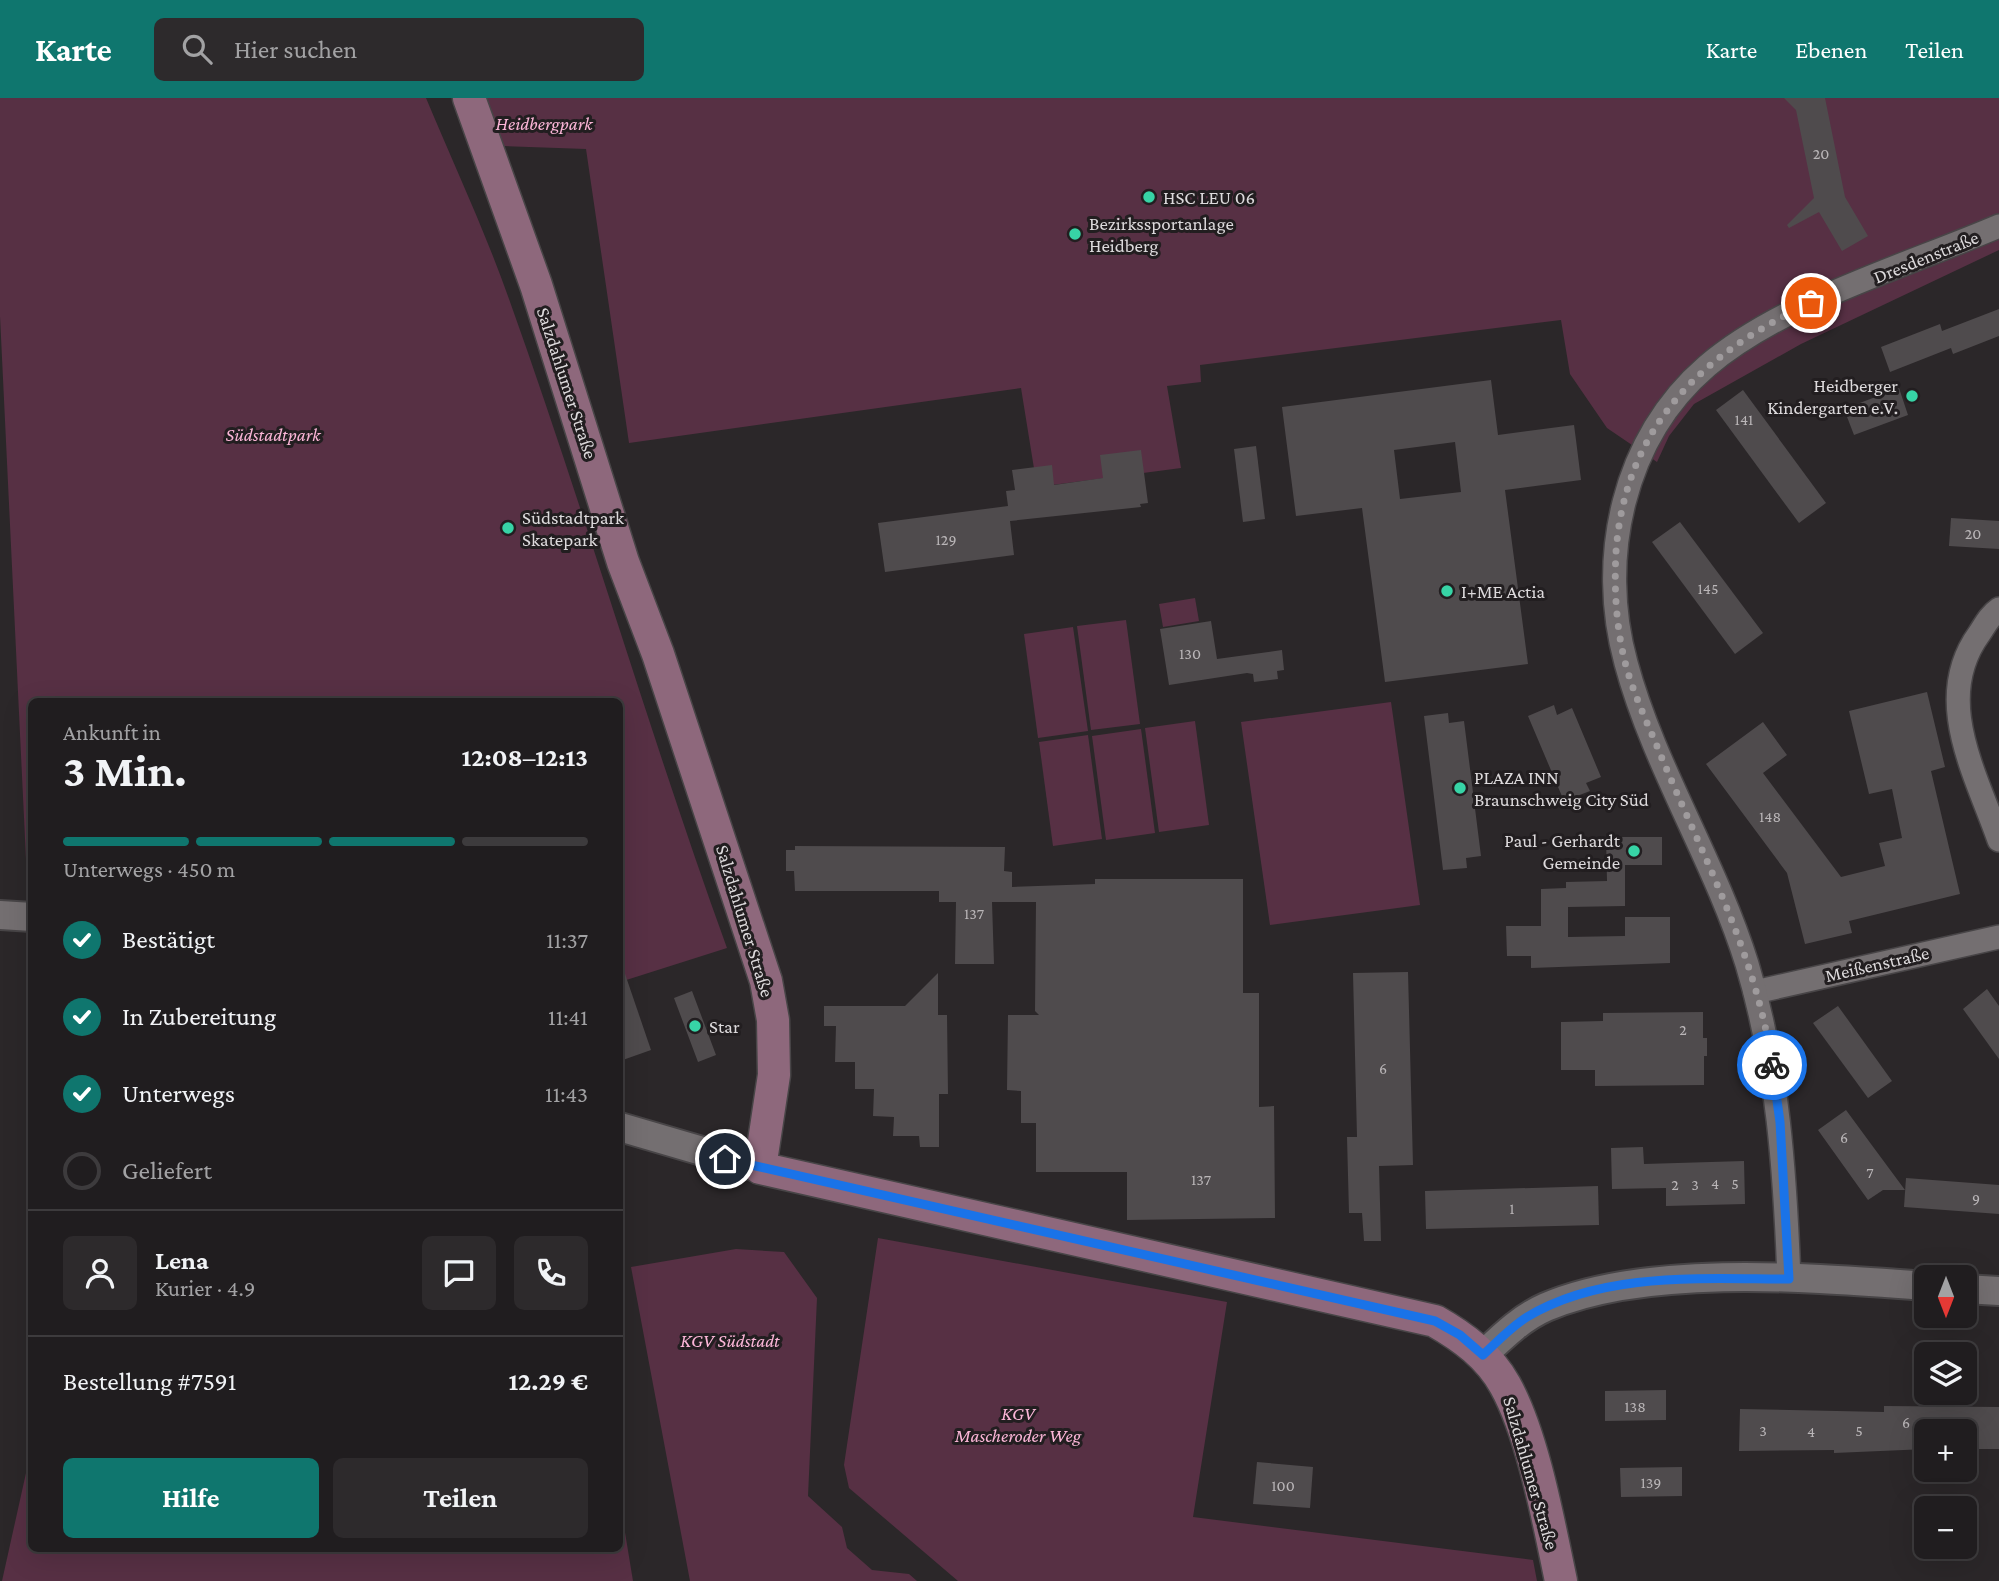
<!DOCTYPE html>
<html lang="de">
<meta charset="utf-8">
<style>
:root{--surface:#201d1f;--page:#2d2a2c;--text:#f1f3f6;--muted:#a2a2a4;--line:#3d3b3d;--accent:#0f766e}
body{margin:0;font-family:"Crimson Pro",serif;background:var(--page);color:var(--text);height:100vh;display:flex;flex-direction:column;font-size:26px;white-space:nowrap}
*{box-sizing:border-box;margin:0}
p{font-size:23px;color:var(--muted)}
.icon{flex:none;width:38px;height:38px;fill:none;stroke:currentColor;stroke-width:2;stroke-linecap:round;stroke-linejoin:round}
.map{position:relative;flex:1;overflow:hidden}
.sheet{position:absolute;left:28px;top:600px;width:595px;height:854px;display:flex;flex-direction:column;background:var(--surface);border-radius:10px;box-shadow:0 7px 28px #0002,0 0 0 2px var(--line)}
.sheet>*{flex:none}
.needle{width:46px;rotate:180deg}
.tools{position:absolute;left:1914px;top:1167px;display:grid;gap:14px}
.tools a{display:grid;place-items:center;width:63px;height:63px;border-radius:10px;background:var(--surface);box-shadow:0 7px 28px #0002,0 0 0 2px var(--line);font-size:35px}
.pin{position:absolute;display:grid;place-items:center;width:60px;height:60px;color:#fff;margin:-30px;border:4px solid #fff;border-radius:50%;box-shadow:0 2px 7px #0007}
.courier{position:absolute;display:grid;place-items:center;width:70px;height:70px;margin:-35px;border:5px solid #1a73e8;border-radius:50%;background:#fff;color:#222;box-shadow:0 2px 9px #0007}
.summary em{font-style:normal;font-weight:700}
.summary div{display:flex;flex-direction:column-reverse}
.summary{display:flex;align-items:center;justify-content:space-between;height:119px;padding:0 35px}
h1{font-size:46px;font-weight:700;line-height:52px}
.bar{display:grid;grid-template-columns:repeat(4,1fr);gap:10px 7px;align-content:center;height:84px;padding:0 35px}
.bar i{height:9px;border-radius:5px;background:var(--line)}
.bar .on{background:var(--accent)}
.bar p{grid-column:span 4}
.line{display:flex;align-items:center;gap:18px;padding:0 35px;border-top:2px solid var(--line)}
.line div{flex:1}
.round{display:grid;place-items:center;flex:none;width:74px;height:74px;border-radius:10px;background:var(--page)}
ol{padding:0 35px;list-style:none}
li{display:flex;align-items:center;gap:21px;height:77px}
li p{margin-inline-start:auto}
li .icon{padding:7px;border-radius:50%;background:var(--accent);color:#fff;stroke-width:4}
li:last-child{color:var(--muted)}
li i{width:38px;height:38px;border:4px solid var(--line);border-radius:50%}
.action{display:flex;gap:14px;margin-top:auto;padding:14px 35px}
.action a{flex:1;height:80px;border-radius:10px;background:var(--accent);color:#fff;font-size:28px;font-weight:700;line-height:80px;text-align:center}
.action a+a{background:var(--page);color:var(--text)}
header{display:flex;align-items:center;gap:42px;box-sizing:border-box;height:98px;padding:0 35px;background:var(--accent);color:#fff}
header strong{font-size:33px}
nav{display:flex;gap:38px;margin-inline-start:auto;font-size:24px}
.search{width:490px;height:63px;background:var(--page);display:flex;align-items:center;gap:18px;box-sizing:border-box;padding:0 24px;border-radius:10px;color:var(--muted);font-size:26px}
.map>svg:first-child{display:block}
</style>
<header>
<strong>Karte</strong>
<div class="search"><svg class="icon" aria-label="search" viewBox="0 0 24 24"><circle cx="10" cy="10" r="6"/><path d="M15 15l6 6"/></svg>Hier suchen</div>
<nav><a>Karte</a><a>Ebenen</a><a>Teilen</a></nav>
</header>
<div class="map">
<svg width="1999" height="1483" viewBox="0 0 1999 1483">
<rect width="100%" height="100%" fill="#2b2729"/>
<!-- green -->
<g fill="#573044">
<path d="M0,0H426C454,67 485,133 509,201C586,416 649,635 727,850L620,884V604H32L31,783L27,782L0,218Z"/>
<path d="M485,0H1999V152L1801,246L1694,306L1669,338L1657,364L1607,330L1570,276L1561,222L1200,267L1201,284L1167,288L1181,370L1037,389L1021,290L629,345L586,51L504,48Z"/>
<path d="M1195,500L1199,523L1163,529L1159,506Z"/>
<path d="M1126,522L1140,626L1091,632L1077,528Z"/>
<path d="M1073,529L1088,633L1038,640L1024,536Z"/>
<path d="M1391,604L1420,807L1270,827L1241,624Z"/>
<path d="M1195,623L1209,727L1159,734L1145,630Z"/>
<path d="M1141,631L1155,735L1106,742L1092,638Z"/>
<path d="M1088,637L1102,741L1053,748L1039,644Z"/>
<path d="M878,1140L1227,1204L1193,1419L1533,1462L1537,1483H958L849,1390L844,1367Z"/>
<path d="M736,1151L784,1154L817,1200L808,1398L842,1429L847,1450L872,1472L909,1476L917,1483H690L631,1169Z"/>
<path d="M30,1357L32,1451H620V1404L633,1483H2Z"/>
</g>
<!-- building -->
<g fill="#4f4b4d" fill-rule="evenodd">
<path d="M1784,0H1825L1845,99L1868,138L1842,153L1819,114L1789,130L1787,127L1814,100L1796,12Z"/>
<path d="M1999,211V238L1953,256L1951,250L1890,274L1881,249L1940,226L1942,233Z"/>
<path d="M1491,282L1498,337L1574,327L1576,342L1581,382L1505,392L1528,566L1385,584L1362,410L1296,418L1282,309ZM1455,344L1461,394L1400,401L1394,352Z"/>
<path d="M1899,290L1908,317L1854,337L1844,311Z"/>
<path d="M1743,292L1826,405L1799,425L1716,312Z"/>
<path d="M1256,348L1265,421L1243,424L1234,351Z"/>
<path d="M1141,352L1148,405L1140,406L1141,409L1010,423L1014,457L885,474L878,425L1008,408L1006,393L1015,392L1012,372L1052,367L1054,387L1103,380L1100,357Z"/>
<path d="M1951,420L1999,423V451L1949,448Z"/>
<path d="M1680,424L1763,535L1735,556L1652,444Z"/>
<path d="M1211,523L1217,561L1282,552L1284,572L1277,573L1278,581L1254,584L1253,576L1247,575L1169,587L1160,531Z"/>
<path d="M1927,594L1945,669L1931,673L1960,796L1849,823L1852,835L1805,846L1787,775L1706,666L1763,624L1787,657L1763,675L1841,779L1885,768L1879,745L1902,740L1892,691L1869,696L1849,613Z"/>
<path d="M1554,607L1557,617L1572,610L1601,679L1586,685L1590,693L1564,703L1528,618Z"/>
<path d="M1448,615L1449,625L1464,623L1481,758L1466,760L1467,770L1443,772L1424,618Z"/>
<path d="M1606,739H1662V767H1625V808L1568,809V839L1625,838V819H1670V865L1531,870V858H1507L1506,828H1541V791L1566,790V784L1607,783Z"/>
<path d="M795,748L1005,749L1004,773L1012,774V789L1095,786V781H1243V895H1259V1009L1274,1008L1275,1120L1127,1122V1074H1036V1025H1021V993L1007,992L1008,917H1039L1035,913L1036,804H992L994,866H955L956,804H939V793H795L794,773H786V752H795Z"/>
<path d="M620,867H622L651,952L620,963Z"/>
<path d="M1408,874L1413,1067L1379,1068L1381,1143H1364L1362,1115H1349L1347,1039H1357L1353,875Z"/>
<path d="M938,875V917H947L948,996H939V1049H920L919,1038H893L894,1019L873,1018L874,991H855V964H835L836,928H824V908H905Z"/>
<path d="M1987,891L1999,908V961L1963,911Z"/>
<path d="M692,893L716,957L698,964L674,900Z"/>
<path d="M1838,908L1892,983L1868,1000L1813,925Z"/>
<path d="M1703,914V940H1707V958H1704V987L1595,988V972H1561V924L1603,923V915Z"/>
<path d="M1846,1012L1871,1046L1905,1092H1883L1868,1102L1818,1032Z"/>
<path d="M1643,1049L1644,1066L1744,1063L1745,1106L1666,1108V1090L1612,1091L1611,1050Z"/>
<path d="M1906,1080L1999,1087V1116L1904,1109Z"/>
<path d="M1598,1088L1599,1127L1426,1131L1425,1093Z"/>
<path d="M1666,1292V1322L1605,1323V1293Z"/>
<path d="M1884,1308L1999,1309V1351H1965V1334H1927V1351L1834,1355V1352L1739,1353L1740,1311L1884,1314Z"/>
<path d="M1257,1364L1313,1369L1310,1410L1253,1406Z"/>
<path d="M1682,1369V1398L1621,1399L1620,1370Z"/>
</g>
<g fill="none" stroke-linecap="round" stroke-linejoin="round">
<!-- minor casing -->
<g stroke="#484547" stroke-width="26">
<g id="minor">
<path d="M1999,511C1990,517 1985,527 1979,536C1932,601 1976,676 1999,742"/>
<path d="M1755,894L1999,839"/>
<path d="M1789,1181C1785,1074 1778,969 1747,866C1715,763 1654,669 1626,565C1597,460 1623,340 1707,268C1782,204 1908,167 1999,128"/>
</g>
</g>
<!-- tertiary casing -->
<g stroke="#484547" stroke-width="32">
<g id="tertiary">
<path d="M0,817L32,819"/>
<path d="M620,1029L760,1070"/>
<path d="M1965,1191L1999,1193"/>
<path d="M1483,1257C1502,1239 1521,1220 1546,1209C1649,1165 1816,1180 1927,1188"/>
</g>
</g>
<!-- secondary casing -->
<g stroke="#484547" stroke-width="35">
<path id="secondary" d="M469,0L536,187L623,464L658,556L766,883L773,922L774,977L760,1070L1435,1223C1463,1239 1489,1258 1505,1287C1533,1337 1549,1426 1561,1483"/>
</g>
<!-- minor -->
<use href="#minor" stroke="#746f71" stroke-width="23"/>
<!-- tertiary -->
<use href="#tertiary" stroke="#746f71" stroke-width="28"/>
<!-- secondary -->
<use href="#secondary" stroke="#8e687c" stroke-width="32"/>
</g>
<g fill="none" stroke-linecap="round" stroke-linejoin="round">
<!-- done -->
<path stroke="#9f9b9d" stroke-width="7" stroke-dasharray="0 12.6" d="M1772,967C1757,857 1701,755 1659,653C1647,624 1633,595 1625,564C1616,528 1614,490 1616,454C1625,329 1702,255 1811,205"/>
<!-- route -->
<path stroke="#1a73e8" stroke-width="9" d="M725,1061L1435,1223L1460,1237L1483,1257C1497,1244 1511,1229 1527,1219C1603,1173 1704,1181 1789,1181L1780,1024L1772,967"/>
</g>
<!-- markers -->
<g fill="#37d4a6" stroke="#221e20" stroke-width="2.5">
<circle cx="1149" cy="99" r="7"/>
<circle cx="1075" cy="136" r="7"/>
<circle cx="1912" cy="298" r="7"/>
<circle cx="508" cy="430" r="7"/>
<circle cx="1447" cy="493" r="7"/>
<circle cx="1460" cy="690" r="7"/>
<circle cx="1634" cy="753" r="7"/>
<circle cx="695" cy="928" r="7"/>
</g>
<g text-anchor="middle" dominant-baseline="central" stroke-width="6" stroke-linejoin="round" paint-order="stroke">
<!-- number labels -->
<g font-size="16" fill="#bab6b8">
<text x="1821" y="55">20</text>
<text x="1744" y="321">141</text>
<text x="1973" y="435">20</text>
<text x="946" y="441">129</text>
<text x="1708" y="490">145</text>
<text x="1190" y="555">130</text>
<text x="1770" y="718">148</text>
<text x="974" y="815">137</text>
<text x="1683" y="931">2</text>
<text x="1383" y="970">6</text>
<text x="1844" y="1039">6</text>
<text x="1870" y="1074">7</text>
<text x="1201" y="1081">137</text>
<text x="1715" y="1085">4</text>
<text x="1735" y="1085">5</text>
<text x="1675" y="1086">2</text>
<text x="1695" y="1086">3</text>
<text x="1976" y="1100">9</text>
<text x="1512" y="1110">1</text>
<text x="1635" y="1308">138</text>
<text x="1906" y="1324">6</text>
<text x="1763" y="1332">3</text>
<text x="1859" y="1332">5</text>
<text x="1811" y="1333">4</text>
<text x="1651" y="1384">139</text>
<text x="1283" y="1387">100</text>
</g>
<!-- park labels -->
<g font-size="19" font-style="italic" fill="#fbb5d7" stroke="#221e20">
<text x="544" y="25">Heidbergpark</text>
<text x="273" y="336">Südstadtpark</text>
<text x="730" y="1242">KGV Südstadt</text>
<text x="1018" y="1315">KGV<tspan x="1018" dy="22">Mascheroder Weg</tspan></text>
</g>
<!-- poi labels -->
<g font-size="19" fill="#dddadc" stroke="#221e20" text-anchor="start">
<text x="1163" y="99">HSC LEU 06</text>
<text x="1089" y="125">Bezirkssportanlage<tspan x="1089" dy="22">Heidberg</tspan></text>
<text x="1898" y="287" text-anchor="end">Heidberger<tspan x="1898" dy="22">Kindergarten e.V.</tspan></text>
<text x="522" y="419">Südstadtpark<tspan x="522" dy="22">Skatepark</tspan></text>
<text x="1461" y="493">I+ME Actia</text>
<text x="1474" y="679">PLAZA INN<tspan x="1474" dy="22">Braunschweig City Süd</tspan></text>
<text x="1620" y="742" text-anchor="end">Paul - Gerhardt<tspan x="1620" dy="22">Gemeinde</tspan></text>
<text x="709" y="928">Star</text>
</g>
<!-- street labels -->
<g font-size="19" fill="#dddadc" stroke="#221e20">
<text transform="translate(1926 159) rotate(-22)">Dresdenstraße</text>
<text transform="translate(567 285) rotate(72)">Salzdahlumer Straße</text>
<text transform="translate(745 823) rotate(73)">Salzdahlumer Straße</text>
<text transform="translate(1877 866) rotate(-13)">Meißenstraße</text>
<text transform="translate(1531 1375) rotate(74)">Salzdahlumer Straße</text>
</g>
</g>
</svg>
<div class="tools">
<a><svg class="needle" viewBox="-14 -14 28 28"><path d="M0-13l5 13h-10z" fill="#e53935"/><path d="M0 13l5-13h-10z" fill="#a2a2a4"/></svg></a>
<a><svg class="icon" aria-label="layers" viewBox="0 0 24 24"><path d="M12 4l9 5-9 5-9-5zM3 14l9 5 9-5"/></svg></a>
<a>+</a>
<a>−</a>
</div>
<div class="pin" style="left:1811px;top:205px;background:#ea580c"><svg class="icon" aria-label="bag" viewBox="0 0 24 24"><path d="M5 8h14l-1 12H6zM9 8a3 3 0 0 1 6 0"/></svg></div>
<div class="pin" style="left:725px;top:1061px;background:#1f2937"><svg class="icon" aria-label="home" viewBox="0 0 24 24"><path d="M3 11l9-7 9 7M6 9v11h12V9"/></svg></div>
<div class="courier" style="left:1772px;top:967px"><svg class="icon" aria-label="bike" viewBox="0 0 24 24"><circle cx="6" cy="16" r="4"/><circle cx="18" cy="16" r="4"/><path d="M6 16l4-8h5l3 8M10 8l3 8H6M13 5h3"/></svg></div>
<section class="sheet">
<div class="summary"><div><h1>3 Min.</h1><p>Ankunft in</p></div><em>12:08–12:13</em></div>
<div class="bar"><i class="on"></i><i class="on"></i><i class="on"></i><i></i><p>Unterwegs · 450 m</p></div>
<ol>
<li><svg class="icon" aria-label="check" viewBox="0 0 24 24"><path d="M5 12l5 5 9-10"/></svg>Bestätigt<p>11:37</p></li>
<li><svg class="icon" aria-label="check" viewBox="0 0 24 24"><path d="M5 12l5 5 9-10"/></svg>In Zubereitung<p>11:41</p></li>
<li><svg class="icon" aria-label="check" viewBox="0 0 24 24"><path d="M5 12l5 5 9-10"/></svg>Unterwegs<p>11:43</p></li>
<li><i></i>Geliefert</li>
</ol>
<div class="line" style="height:126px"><a class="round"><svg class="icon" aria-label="person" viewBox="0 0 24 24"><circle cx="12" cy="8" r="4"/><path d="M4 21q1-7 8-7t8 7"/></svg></a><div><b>Lena</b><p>Kurier · 4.9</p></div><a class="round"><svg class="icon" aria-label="chat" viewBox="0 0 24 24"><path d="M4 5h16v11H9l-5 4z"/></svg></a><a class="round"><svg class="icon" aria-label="phone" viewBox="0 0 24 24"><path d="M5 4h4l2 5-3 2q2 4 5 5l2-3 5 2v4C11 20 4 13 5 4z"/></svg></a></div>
<div class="line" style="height:91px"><div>Bestellung #7591</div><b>12.29 €</b></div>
<div class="action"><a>Hilfe</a><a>Teilen</a></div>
</section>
</div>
